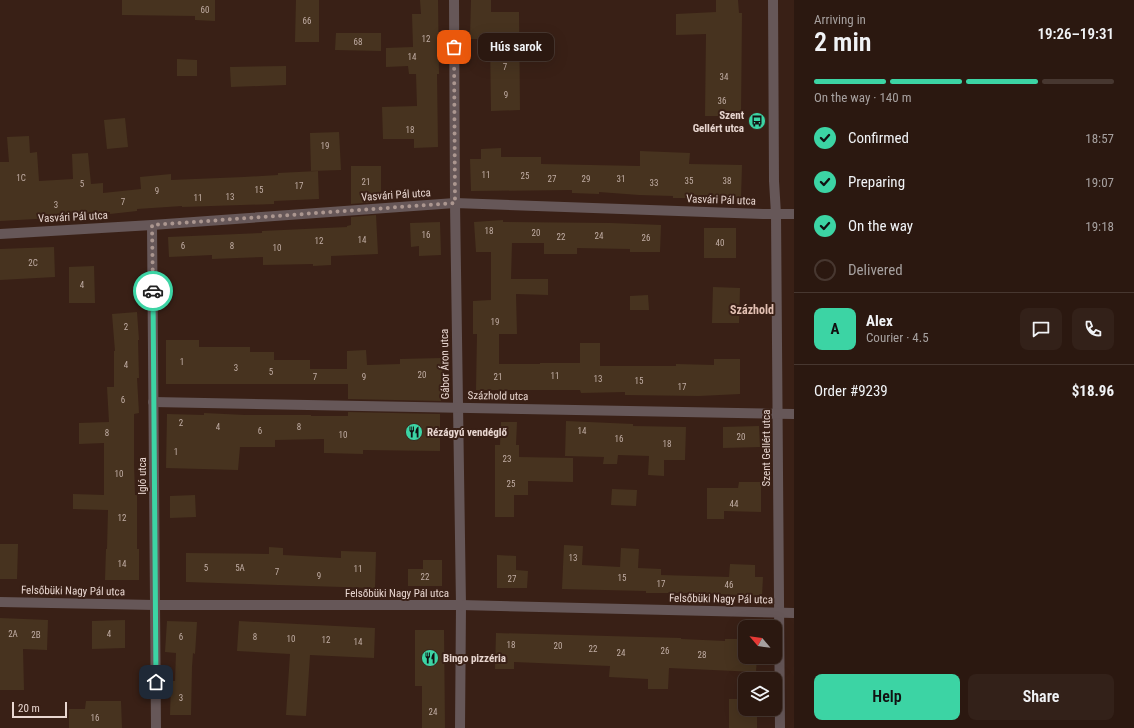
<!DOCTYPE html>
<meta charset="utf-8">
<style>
:root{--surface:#2b1810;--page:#332119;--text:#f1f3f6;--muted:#a6a09f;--line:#473730;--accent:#3cd4a4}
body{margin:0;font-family:"Roboto Condensed",sans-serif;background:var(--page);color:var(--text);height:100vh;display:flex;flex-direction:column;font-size:15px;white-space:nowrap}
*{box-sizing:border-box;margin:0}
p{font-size:13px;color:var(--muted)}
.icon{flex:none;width:22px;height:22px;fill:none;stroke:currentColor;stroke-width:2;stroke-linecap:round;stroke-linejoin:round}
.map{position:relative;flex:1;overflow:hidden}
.sheet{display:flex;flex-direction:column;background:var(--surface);width:340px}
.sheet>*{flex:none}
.needle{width:26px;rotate:299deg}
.controls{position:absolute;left:738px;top:620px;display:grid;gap:8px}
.controls a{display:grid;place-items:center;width:44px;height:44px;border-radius:8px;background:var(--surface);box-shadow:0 4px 16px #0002,0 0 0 1px var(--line);font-size:20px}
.scale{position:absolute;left:12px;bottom:10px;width:55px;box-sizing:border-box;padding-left:4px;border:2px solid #e8d6d0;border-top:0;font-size:11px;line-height:14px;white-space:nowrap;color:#e8d6d0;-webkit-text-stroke:3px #392016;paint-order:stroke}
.pin{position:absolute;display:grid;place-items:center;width:34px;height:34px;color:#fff;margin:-17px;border-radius:8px;box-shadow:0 2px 6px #0006}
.courier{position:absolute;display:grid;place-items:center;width:40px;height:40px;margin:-20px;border:3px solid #3cd4a4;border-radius:50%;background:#fff;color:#222;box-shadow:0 1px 5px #0007}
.bubble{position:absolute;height:28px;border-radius:8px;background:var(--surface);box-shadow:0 4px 16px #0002,0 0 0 1px var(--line);font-size:13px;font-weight:600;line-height:28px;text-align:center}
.summary em{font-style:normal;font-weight:600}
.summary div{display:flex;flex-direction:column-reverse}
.summary{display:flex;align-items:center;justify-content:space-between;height:68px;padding:0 20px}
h1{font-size:26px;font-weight:600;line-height:30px}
.bar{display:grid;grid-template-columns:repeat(4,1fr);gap:6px 4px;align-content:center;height:48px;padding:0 20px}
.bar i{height:5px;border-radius:3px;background:var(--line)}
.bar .selected{background:var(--accent)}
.bar p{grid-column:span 4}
.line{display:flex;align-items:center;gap:10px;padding:0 20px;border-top:1px solid var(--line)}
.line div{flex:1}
.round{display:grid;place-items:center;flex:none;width:42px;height:42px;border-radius:8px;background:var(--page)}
ol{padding:0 20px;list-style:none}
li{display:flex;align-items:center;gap:12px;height:44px}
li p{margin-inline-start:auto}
li .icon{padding:4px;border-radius:50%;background:var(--accent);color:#111;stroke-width:4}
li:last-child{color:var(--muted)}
li i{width:22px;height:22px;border:2px solid var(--line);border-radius:50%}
.cta{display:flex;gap:8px;margin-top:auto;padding:8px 20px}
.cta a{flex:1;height:46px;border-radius:8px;background:var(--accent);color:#111;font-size:16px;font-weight:600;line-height:46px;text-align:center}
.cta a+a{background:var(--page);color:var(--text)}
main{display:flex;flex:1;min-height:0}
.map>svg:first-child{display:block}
</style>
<main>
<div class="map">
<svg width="794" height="728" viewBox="0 0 794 728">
<rect width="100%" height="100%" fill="#392016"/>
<!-- building -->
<g fill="#47331f">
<path d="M122,0H215V21L195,20V16L122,15Z"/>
<path d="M296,0H319V42H295Z"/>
<path d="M420,0H438L439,74H437L438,147L414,148V139H383L382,107L417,106L416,74H409L408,66L386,67V48L413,47L412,14H421Z"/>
<path d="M471,0H491V12H519L520,110L491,111L490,39H470Z"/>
<path d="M716,0H738L739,13H742L741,116H705L706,34L676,35V14L716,12Z"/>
<path d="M336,33H381V51L335,50Z"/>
<path d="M177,59L197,60V76H177Z"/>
<path d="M286,66V85L231,87L230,67Z"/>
<path d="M125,118L128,147L107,149L104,120Z"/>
<path d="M339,132L341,170L311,171L310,133Z"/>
<path d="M29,136L30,153L37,152L39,181L73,179L72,154L88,153L91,184L103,183V193L141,189L140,177L171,174V180L244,177L278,175V173L318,171L319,199L274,201V204L182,207V206L137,209V211L110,214V212L71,215V217L0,221V162H9L7,137Z"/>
<path d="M501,148V157H541V164L640,166V151L690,153L689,164L742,165L741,198H673V196L639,195L599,192V194L572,193V190L471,191L470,159H481V149Z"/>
<path d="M351,166H381V198H376V202L351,204Z"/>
<path d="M376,215L378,254L331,256V265L313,266V264L263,265V257L212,259V255L169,257L168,237L262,233V231L347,227V226L351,225V217Z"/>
<path d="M503,220V222L610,223L661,225L660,252H630V249L577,248V254H544V243H512L511,279H548V295L516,294L517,334H499V364H540V363H580V343H600V366H676V364L714,365V359H740V394L699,396L625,395V392L581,393L580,390H476L477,334H473V301L491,300V252H476L474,222Z"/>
<path d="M440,222L441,255L419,256V246L411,247L410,223Z"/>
<rect x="704" y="228" width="32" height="30"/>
<path d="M54,247L55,277L0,280V249Z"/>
<path d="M94,266L95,303H69V267Z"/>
<path d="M713,287L740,288L739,323H712Z"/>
<path d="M648,295L649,310H630V296Z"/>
<path d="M137,312L139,340H138L139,378H137L139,413L134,414V464L135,495H137V549H139V580H105L106,549H107L108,510L73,509V494L104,495V443L79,444V423L109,422L107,387H114V351H115L112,314Z"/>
<path d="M166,340H199V347H250V352H274V360H310V369H347V351L366,350L367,365L400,364V359L442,358L443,390H441V401L348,399V384H166Z"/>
<path d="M348,412L440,414V451L363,450V454L324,453V439L275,440V447H240L238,470L166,468L167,414L204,415V413L245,415H311V416H348Z"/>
<path d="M566,421L633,424V426L686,427L685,460H664V476L648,475L649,456L618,455L617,464H603L604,457L565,456Z"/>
<path d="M501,422H517L516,445H519V457L573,458V482L528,481V495H514V517H495V445H500Z"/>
<path d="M759,426L760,447L723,448V427Z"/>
<path d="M739,482H761V512L724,511V519H707V488H738Z"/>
<path d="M612,489L637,490L636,506L611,505Z"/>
<path d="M195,495L196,517L170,518V496Z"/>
<path d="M0,544H18L17,579H0Z"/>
<path d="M564,545L583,546L582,565L620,567L621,548L639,549L638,568L661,569V575L729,577L730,564L755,565V577H763L762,596L695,593H646V591L562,589Z"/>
<path d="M269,547L283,548V555L341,558V551L376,552L375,588L186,582V553L269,554Z"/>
<path d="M497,555L516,556V570L528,571L527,588H497Z"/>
<path d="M423,560H442V586H408V569H423Z"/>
<path d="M0,618L48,620L47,650L23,649L24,690H0Z"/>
<path d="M125,620V648L92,649V621Z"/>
<path d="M167,621L197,622L195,654L193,653L192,667L191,715H170L171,681H175L176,653L165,652Z"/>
<path d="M239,621L375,628L374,658L310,655L306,716L286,715L290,654L237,651Z"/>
<path d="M415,630H444L445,728H422V686H415Z"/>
<path d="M496,633L681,638V639L725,641V639H745V657H757L756,672L669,668L668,689H648V679L609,677L610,666L514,662V669H495Z"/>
<path d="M729,699H745V709H757V728H729Z"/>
<path d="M86,701H121L122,728H69V709H85Z"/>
</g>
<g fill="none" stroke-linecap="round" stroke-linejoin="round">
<!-- minor -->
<g stroke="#665758" stroke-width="10">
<path d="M454,0L455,203L461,605L460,728"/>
<path d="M773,0L774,181L776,214L780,728"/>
<path d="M152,225L156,728"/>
<path d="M0,234L152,225L455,203L763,214H794"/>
<path d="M153,402L794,414"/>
<path d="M0,602L154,605H461L794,613"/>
</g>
</g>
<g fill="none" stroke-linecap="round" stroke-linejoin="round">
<!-- done -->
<path stroke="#ab968f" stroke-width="4" stroke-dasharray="0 7.2" d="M153,291L152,225L455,203L454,47"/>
<!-- route -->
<path stroke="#3cd4a4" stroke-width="5" d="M153,291L156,682"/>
</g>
<!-- icons -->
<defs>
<g id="bus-disc" transform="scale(0.9)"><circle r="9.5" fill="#3cd4a4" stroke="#392016"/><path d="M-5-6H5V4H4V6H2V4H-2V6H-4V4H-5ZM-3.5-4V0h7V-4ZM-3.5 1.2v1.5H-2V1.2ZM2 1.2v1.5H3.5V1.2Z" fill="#111"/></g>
<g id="restaurant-disc" transform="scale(0.9)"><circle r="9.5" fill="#3cd4a4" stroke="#392016"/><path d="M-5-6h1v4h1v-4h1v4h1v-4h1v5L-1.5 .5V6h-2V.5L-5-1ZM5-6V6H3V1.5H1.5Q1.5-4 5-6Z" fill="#111"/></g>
</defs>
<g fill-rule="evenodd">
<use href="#bus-disc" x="757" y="121"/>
<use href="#restaurant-disc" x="414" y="432"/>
<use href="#restaurant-disc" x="430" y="658"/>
</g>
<g text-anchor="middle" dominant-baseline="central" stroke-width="4" stroke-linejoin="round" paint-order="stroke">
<!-- number labels -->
<g font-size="9" fill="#c0ada4">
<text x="205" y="10">60</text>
<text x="307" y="21">66</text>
<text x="426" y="39">12</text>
<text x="358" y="42">68</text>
<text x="412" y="57">14</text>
<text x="505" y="67">7</text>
<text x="724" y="77">34</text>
<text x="506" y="95">9</text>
<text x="722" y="101">36</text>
<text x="410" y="130">18</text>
<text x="325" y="146">19</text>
<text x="486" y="175">11</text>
<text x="525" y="176">25</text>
<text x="21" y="178">1C</text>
<text x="552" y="179">27</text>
<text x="586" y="179">29</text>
<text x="621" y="179">31</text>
<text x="689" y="181">35</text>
<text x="727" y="181">38</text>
<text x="366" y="182">21</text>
<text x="654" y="183">33</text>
<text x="82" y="184">5</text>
<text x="299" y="186">17</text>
<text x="259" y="190">15</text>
<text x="157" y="191">9</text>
<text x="230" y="197">13</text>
<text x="198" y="198">11</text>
<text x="123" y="202">7</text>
<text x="56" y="205">3</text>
<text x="489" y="231">18</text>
<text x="536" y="233">20</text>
<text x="426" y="235">16</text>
<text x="599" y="236">24</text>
<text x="561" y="237">22</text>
<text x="646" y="238">26</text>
<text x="362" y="240">14</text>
<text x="319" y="241">12</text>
<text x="720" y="243">40</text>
<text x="183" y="246">6</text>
<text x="232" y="246">8</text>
<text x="277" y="248">10</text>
<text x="33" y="263">2C</text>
<text x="82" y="285">4</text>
<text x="495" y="322">19</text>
<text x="126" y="327">2</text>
<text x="182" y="362">1</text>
<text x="126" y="365">4</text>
<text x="236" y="368">3</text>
<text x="271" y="372">5</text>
<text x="422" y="375">20</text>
<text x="555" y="376">11</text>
<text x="315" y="377">7</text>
<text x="364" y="377">9</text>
<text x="498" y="377">21</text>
<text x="598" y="379">13</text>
<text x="639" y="381">15</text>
<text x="682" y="387">17</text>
<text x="123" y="400">6</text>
<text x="181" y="423">2</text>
<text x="218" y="427">4</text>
<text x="299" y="427">8</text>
<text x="260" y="431">6</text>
<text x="582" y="431">14</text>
<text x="107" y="433">8</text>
<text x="343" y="435">10</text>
<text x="741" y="437">20</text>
<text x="619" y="439">16</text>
<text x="667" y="444">18</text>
<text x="176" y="452">1</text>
<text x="507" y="459">23</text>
<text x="119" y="474">10</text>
<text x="511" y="484">25</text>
<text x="734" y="504">44</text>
<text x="122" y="518">12</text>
<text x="573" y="558">13</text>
<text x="122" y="564">14</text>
<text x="206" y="568">5</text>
<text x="240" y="568">5A</text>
<text x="358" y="569">11</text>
<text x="277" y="572">7</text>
<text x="319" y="576">9</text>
<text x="425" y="577">22</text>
<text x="622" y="578">15</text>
<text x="512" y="579">27</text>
<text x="661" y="584">17</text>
<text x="729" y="585">46</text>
<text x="13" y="634">2A</text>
<text x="109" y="634">4</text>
<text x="36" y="635">2B</text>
<text x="181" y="637">6</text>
<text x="255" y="637">8</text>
<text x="291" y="639">10</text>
<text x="326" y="640">12</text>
<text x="358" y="642">14</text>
<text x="511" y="645">18</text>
<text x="558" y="646">20</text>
<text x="593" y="649">22</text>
<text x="665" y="651">26</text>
<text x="621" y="653">24</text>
<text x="702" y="655">28</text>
<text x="181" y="698">3</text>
<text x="433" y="712">24</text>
<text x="95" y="718">16</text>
</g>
<!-- poi labels -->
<g font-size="11" font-weight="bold" fill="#e8d6d0" stroke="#392016" text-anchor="start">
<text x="744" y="115" text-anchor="end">Szent<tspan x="744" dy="13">Gellért utca</tspan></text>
<text x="427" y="432">Rézágyú vendéglő</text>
<text x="443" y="658">Bingo pizzéria</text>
</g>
<!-- street labels -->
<g font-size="11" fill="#e8d6d0" stroke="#392016">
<text transform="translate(396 195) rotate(-4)">Vasvári Pál utca</text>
<text transform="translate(721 200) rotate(2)">Vasvári Pál utca</text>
<text transform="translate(73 217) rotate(-3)">Vasvári Pál utca</text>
<text transform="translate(445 364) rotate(-91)">Gábor Áron utca</text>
<text transform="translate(498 396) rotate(1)">Százhold utca</text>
<text transform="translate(766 448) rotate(-90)">Szent Gellért utca</text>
<text transform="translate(142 476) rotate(-90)">Igló utca</text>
<text transform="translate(73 591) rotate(1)">Felsőbüki Nagy Pál utca</text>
<text x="397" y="593">Felsőbüki Nagy Pál utca</text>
<text transform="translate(721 599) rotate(1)">Felsőbüki Nagy Pál utca</text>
</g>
<!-- neighbourhood labels -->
<g font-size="12" font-weight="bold" fill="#e2c0b3" stroke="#392016">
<text x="752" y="310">Százhold</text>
</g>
</g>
</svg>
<div class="controls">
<a><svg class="needle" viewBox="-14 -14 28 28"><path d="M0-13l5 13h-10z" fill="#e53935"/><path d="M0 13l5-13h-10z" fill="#a6a09f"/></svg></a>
<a><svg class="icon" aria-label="layers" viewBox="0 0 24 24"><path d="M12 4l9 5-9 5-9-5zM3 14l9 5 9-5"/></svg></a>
</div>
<div class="scale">20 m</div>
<div class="pin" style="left:454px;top:47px;background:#ea580c"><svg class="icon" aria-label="bag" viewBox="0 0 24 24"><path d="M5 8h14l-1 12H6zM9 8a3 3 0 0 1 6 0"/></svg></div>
<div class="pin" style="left:156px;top:682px;background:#1f2937"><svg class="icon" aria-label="home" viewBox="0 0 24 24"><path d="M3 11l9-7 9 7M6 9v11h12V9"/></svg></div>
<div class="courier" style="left:153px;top:291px"><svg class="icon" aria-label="car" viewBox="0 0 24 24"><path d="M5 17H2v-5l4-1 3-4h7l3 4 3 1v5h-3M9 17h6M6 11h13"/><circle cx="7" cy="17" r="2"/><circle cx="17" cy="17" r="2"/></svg></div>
<div class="bubble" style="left:478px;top:33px;width:76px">Hús sarok</div>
</div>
<section class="sheet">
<div class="summary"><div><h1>2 min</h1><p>Arriving in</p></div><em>19:26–19:31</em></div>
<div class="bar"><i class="selected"></i><i class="selected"></i><i class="selected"></i><i></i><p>On the way · 140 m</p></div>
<ol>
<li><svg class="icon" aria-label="check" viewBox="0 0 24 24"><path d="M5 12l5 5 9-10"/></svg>Confirmed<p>18:57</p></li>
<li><svg class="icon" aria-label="check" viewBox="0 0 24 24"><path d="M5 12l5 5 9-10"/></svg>Preparing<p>19:07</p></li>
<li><svg class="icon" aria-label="check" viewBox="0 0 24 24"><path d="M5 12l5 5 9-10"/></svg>On the way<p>19:18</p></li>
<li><i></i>Delivered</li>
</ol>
<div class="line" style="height:72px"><b class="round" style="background:var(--accent);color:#111">A</b><div><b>Alex</b><p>Courier · 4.5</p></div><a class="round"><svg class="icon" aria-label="chat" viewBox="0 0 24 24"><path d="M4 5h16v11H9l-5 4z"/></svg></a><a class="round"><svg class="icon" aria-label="phone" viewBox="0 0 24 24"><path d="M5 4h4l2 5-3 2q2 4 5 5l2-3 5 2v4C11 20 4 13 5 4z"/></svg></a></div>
<div class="line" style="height:52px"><div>Order #9239</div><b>$18.96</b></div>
<div class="cta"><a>Help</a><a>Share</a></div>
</section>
</main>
